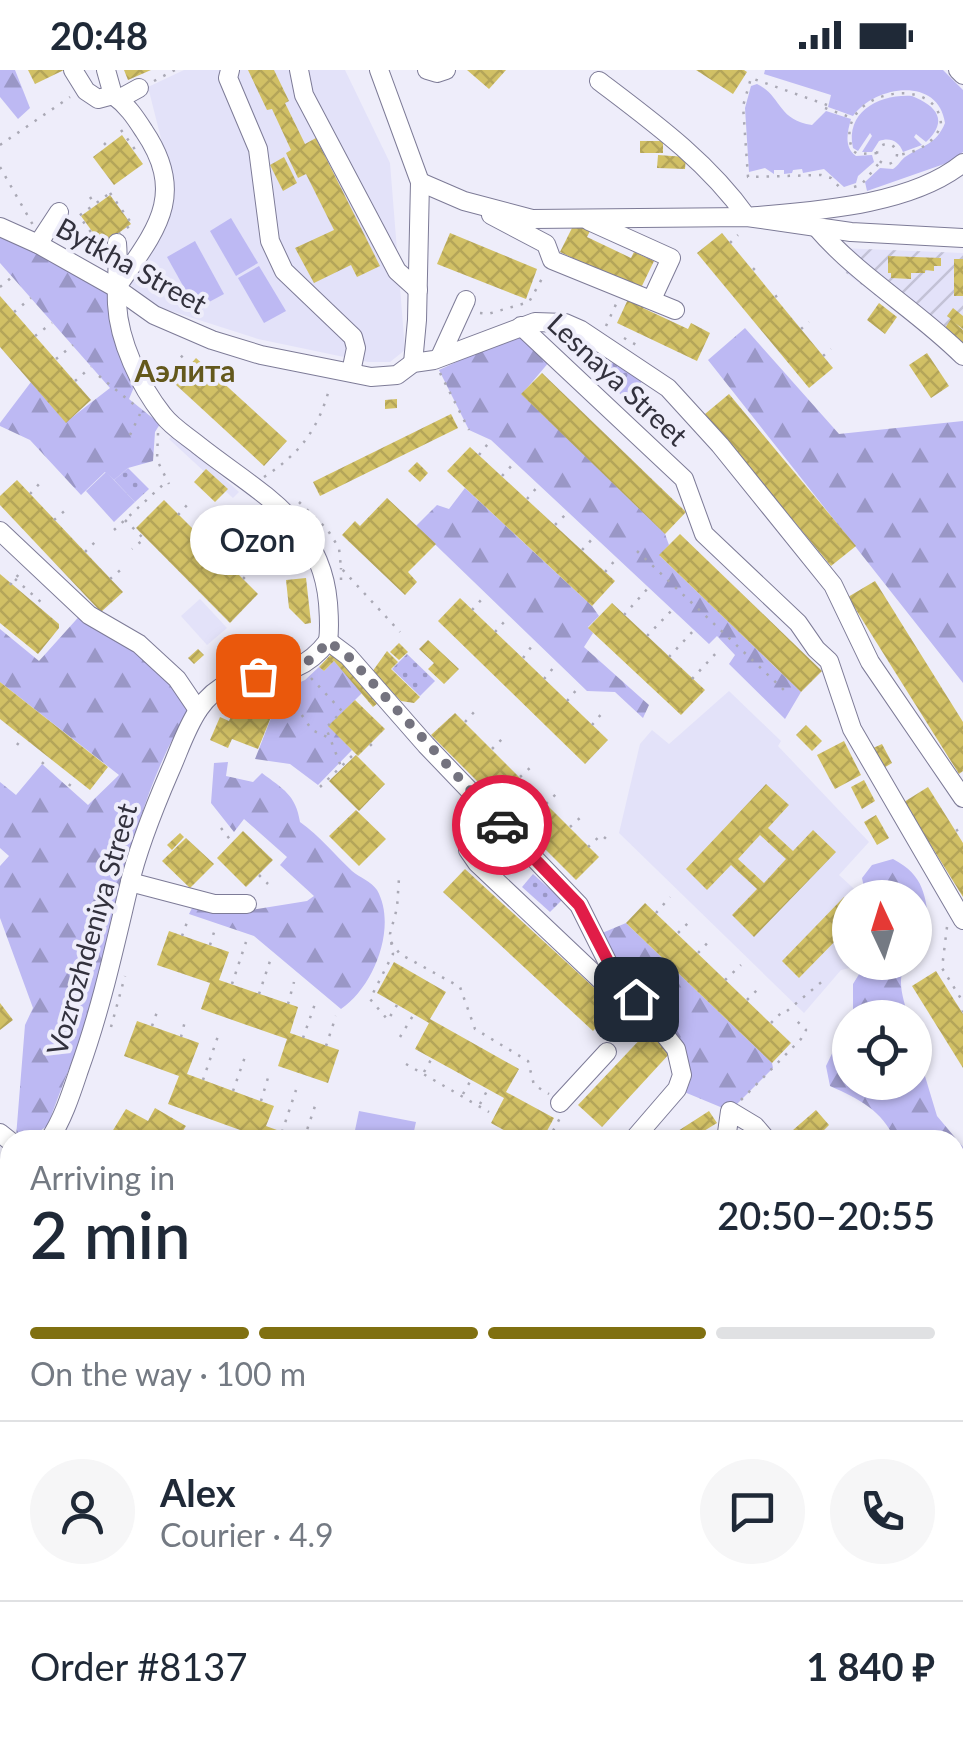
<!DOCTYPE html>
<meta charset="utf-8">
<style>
:root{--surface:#fff;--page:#f6f6f7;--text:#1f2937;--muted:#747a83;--line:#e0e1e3;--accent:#807010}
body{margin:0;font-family:Lato,sans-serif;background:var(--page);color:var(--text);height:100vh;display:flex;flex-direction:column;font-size:38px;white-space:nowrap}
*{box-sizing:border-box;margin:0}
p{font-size:32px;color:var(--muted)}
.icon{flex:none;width:55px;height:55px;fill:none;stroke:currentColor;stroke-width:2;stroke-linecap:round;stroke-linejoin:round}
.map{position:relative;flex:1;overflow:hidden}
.drawer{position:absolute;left:0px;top:1060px;width:965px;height:622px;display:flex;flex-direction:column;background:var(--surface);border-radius:30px 30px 0 0;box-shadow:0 2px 8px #0004}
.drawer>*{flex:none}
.needle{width:65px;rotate:356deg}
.fabs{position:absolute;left:832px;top:810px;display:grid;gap:20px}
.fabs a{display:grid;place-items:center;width:100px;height:100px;border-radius:50%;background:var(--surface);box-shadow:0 2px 8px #0004;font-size:50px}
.pin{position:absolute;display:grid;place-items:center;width:85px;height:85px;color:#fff;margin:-42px;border-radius:20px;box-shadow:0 5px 15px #0006}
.courier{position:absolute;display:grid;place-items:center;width:100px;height:100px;margin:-50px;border:8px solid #e11d48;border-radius:50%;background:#fff;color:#222;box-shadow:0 2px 12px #0007}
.bubble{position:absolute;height:70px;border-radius:35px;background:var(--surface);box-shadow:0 2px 8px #0004;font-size:32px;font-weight:600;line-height:70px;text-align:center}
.overview em{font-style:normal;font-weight:600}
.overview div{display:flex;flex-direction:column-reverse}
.overview{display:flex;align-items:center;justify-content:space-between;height:170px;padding:0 30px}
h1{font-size:65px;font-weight:600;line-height:75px}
.bar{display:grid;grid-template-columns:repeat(4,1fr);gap:15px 10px;align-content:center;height:120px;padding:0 30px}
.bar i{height:12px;border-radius:8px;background:var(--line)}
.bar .active{background:var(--accent)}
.bar p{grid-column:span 4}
.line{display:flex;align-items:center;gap:25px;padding:0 30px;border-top:2px solid var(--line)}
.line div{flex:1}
.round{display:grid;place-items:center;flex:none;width:105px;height:105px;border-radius:52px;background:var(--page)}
.status{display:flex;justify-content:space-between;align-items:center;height:70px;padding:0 50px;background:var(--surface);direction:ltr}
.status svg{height:28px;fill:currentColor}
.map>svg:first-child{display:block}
</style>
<div class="status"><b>20:48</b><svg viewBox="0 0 49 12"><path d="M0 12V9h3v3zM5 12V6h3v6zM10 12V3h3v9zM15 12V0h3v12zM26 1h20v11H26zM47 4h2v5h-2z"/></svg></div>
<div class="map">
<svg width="963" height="1682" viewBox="0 0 963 1682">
<defs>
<pattern id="industrial-furrows" width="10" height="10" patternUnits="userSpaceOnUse" patternTransform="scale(2.5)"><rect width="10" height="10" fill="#e3e2f9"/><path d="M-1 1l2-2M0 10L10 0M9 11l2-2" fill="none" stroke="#c3c2d6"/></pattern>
<pattern id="forest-firs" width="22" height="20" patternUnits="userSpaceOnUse" patternTransform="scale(2.5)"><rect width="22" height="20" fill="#bdb9f3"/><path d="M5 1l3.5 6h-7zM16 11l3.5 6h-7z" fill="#9a97c6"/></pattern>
<pattern id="park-dots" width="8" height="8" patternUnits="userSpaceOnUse" patternTransform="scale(2.5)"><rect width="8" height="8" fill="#bdb9f3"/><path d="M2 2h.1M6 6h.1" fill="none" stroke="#9a97c6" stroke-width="1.8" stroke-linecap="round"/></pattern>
<pattern id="building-cross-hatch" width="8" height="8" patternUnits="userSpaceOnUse" patternTransform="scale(2.5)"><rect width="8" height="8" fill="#d1c065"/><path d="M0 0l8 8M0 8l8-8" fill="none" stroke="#b4a559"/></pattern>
</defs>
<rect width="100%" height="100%" fill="#eeedfa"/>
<!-- built -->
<g fill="#e3e2f9">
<path d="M184,0H345L390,93L405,280L390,292H368L258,269L149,234L129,213L154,166L173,116L148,17Z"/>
<path d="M174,364L239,422L233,428L169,369Z"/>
<path d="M200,529L227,558L207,575L181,546Z"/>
<path d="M729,621L781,671L778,676L869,772L839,805L863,827L850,828V892L871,893L841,900L804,943L619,763L640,674L652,660L669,674Z"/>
</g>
<!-- industrial -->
<path fill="url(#industrial-furrows)" d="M840,178L963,183V291L846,203Z"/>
<!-- grass -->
<g fill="#bdb9f3">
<path d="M765,0H943L963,20V82L947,93L867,121L865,112L880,98L893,99C898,96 901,90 905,87C923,75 936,75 945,53C938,5 874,16 853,46L828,37L831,25L764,4Z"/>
<path d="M757,14C782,26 777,50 812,55L826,41L851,49C847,63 844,77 856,86L872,85L874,92L858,106L856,113L844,117L824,99L803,103L802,99L793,100L792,103L784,104V100H774V104L765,98L749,102L745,38L751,16Z"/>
<path d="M912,26C937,36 949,51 926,72L916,64L914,67L922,75L903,82C899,71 890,67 879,71L872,82H862L872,66L870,63L858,81L853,78C845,41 880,24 912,26Z"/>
<path d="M231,148L258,193L236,206L210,161Z"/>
<path d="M195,171L224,224L196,239L167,187Z"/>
<path d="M259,196L286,241L264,253L238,208Z"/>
<path d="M106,402L135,432L114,452L86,421Z"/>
<path d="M359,1041L416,1052L412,1070H379L354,1065Z"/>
</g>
<!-- forest -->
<g fill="url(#forest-firs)">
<path d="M0,0H15L30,38L18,49L0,27Z"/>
<path d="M0,157L116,218L139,305L129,329L160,354L155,362L153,391L128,398L114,410L105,402L81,425L30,370L0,356V353L31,312L66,352L110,318L0,193Z"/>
<path d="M745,258L839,364L963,351V613L708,290Z"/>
<path d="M526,260L555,285L522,324L665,464L669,475L660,486L801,622L785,649L729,594L735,585L717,566L709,574L491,370L469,360L439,300Z"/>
<path d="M465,418L592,536L599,546L588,557L593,563L584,577L649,635L643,648L615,622L587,621L416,456L437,435L449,439Z"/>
<path d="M84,541L139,574L193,633C136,722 119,831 92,931C81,973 62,1014 48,1055L35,1065L16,1067L25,955L33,938L0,848V796L9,786L0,778V712L16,725L42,694L88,735L119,705L0,612V559L39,591Z"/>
<path d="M334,591L362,623L329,656L352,680L318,715L290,694L255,689L273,643L271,639L276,623L305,610L319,597L324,601Z"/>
<path d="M228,692L226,706L253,712L262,703C283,719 296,725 300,752C320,766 334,784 352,801C359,807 372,812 377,820C398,857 373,918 341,939L254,866L189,844L194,834L251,840L307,831L314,826L280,795L287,787L244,749L234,762L211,733L214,693Z"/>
<path d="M893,789C925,806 925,825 930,859L915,882V828L871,827L865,823L862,808L872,795Z"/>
<path d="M626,853L772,993L773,998L730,1041L677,1019L682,1005L595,866Z"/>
<path d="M874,892L907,893C895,909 904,929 908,947L850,948V1012H915V973L937,1046L963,1077V1174L955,1181V1070H895C882,1040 859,1029 830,1016L826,996L853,940V914L861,901Z"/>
<path d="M10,1170V1672L752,1673L747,1682H0V1172Z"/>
</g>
<!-- park -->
<g fill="url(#park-dots)">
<path d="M618,290L643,310L628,331L596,302Z"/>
<path d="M128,398L149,419L135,432L114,410Z"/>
<path d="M407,584L435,611L420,626L392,599Z"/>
<path d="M533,804L562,830L550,842L522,817Z"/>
<path d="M10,1606V1672H385L396,1682H0V1619Z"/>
</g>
<!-- building -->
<g fill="url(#building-cross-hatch)" fill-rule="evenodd">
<path d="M28,0H64L35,14Z"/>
<path d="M124,0H151L128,10Z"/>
<path d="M248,0H274L289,31L285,33L305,74L316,68L380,196L357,207L351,195L314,213L295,178L334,160L306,104L298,108L286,83L291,80L272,39L267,40Z"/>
<path d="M467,0H506L489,19Z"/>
<path d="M696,0H744L747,2L733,24Z"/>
<path d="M122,65L143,94L114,115L93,87Z"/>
<rect x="640" y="71" width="23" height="12"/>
<path d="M658,85L686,87L685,99L657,98Z"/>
<path d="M284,87L297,113L283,121L270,95Z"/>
<path d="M110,125L131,154L102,175L81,146Z"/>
<path d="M574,154L590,161L587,167L631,188L634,182L654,191L640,220L560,182Z"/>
<path d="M450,163L537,199L526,229L437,194Z"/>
<path d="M722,163L833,298L809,318L697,183Z"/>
<path d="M888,186L941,188V196H934V201L925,200V203H911V209L891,208V203H888Z"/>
<rect x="954" y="189" width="9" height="37"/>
<path d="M630,225L646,232L643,238L688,259L691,253L710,263L697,291L617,253Z"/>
<path d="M0,226L91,330L66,353L0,277Z"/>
<path d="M879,233L897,247L885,264L867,250Z"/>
<path d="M953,238L963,246V259L955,253L963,260V276L945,258L951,249L947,246Z"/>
<path d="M927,283L949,316L931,328L909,295Z"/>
<path d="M196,288L287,371L264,396L174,313Z"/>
<path d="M542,303L686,442L665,464L521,324Z"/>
<path d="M729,324L856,476L831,496L705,344Z"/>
<path d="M397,329V338L385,339V330Z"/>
<path d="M451,344L458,358L320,426L313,412Z"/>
<path d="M470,377L615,511L592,536L447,401Z"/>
<path d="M417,392L428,403L420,412L408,401Z"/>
<path d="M206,399L228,419L215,432L194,412Z"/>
<path d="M17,410L123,522L101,542L0,435V426Z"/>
<path d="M387,428L436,474L408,502L417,512L405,525L342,465L355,451L360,456Z"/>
<path d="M164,430L258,524L230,553L136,458Z"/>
<path d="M256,443L293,479L282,491L245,455Z"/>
<path d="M680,464L822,601L801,622L659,485Z"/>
<path d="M0,504L59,554V558L38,584L0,553Z"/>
<path d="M306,508L311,553L305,554L289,538L286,510Z"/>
<path d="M875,511L963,652V701L959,704L848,527Z"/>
<path d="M460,528L608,670L585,694L438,551Z"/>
<path d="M612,533L705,620L681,645L588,558Z"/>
<path d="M428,570L459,599L444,614L428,599L434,593L419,579Z"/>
<path d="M399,573L408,582L399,590L390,582Z"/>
<path d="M198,579L204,585L194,594L188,588Z"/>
<path d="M387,581L398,592L391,599L420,627L414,633L401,631L372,602Z"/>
<path d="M333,582L378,633L373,637L334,591L324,601L319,597Z"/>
<path d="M0,612L108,697L90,720L0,649Z"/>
<path d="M258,624L274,631L271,639L254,632Z"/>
<path d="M239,628L273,642L258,679L232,669L228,678L210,670L220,647L229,651Z"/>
<path d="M355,630L385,659L358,686L328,656Z"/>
<path d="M455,643L599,787L576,810L431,665Z"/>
<path d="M806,655L822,671L812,681L796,665Z"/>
<path d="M844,671L861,705L835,719L817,685Z"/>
<path d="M882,674L892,693L882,699L871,679Z"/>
<path d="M356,685L385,714L359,741L329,711Z"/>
<path d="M864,710L875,731L862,739L851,717Z"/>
<path d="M766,714L789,735L768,758L793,781L813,760L836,782L754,867L732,845L757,819L731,795L707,820L686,799ZM760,765L786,789L764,813L738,789Z"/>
<path d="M928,717L963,773V827L904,732Z"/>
<path d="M356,740L386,769L359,796L329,766Z"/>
<path d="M876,745L889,768L877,775L864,752Z"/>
<path d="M243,761L273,790L246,817L217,788Z"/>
<path d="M180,763L184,767L172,780L167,775Z"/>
<path d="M186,768L214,794L190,818L162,791Z"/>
<path d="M465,799L615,937L593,961L443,822Z"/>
<path d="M844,827L850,832V866L845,861L799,908L782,891Z"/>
<path d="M645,833L791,973L772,993L626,853Z"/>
<path d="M169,861L229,882L219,910L298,937L290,963L339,980L328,1013L278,996L287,969L201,939L210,913L157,895Z"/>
<path d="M394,892L446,922L430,949L519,999L506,1022L554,1048L542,1070H522L491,1053L504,1028L415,979L429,953L377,923Z"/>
<path d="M936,901L963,944V998L912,916Z"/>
<path d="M0,933L13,950L0,960Z"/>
<path d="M137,951L199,973L187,1004L274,1036L266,1056L304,1070H256L257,1066L168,1034L179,1006L124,986Z"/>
<path d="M648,961L671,982L602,1057L578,1035Z"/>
<path d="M155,1038L186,1056L177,1070H107L126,1039L148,1051Z"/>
<path d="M816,1040L829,1055L824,1060L833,1070H788L785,1067Z"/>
<path d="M709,1041L717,1053L694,1067L696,1070H664Z"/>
<path d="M955,1258L963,1262V1273L955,1287Z"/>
<path d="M963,1312V1342L955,1337V1321Z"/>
<path d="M955,1473L963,1482V1521L955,1512Z"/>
<path d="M955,1581L963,1590V1595L955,1602Z"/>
<path d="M963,1626V1653L955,1643V1633Z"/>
<path d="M10,1631V1672H28L24,1676L31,1682H0V1642Z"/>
<path d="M285,1672H311L303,1682H296Z"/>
<path d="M638,1672H690L700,1678L705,1672L721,1682H654Z"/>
<path d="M871,1672H923L933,1682H881Z"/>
</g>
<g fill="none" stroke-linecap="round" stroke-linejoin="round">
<!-- minor casing -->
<g stroke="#7d7b97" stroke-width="20">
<g id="minor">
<path d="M73,0L86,21L98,29L113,25C127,35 135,47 144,61C188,126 155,161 117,217"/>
<path d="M106,0L113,25"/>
<path d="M230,0L228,8L258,79L270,171L284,201L353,267L356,278L351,302"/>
<path d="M299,0L304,25L397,201L418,220"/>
<path d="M379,0L420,112L417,250L413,293"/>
<path d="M427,0L437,3L446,0"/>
<path d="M958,0L963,5"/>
<path d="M599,11C653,52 707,91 747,147C813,141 910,136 963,93"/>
<path d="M119,29L139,18"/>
<path d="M420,112L464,131L532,149L747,147L851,162L963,168"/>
<path d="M491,145L546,174L552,190L675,240"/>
<path d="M589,151L671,188L652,229"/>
<path d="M0,157L38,174L116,218L154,245L212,270L261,285L371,307L397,305L413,293L434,290L535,252L565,253L581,260L668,318L720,375L833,515L870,592L963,728"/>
<path d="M816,157C859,207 917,240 963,286"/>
<path d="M117,173C119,194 116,213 117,234C119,272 140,316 163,345C172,357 187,366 198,375C257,422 321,450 328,533C329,547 330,558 328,571"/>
<path d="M38,174L59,142"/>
<path d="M521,256L684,409L704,464L798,553L816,579L829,591L852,659L963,850"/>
<path d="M440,287L466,230"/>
<path d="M0,461L89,545L139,574L177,609L198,640"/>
<path d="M328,571L348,586L426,675L579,835L609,895L676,979L682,1005L677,1019L633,1070"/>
<path d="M468,780L477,793L607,916L616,923L631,922"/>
<path d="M130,812L214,834H247"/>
<path d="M560,1033L607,982"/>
<path d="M0,1063L10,1071"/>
<path d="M49,1070C63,1049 71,1024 79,1000C101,939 114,879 129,816C138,777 154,738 170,701C179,681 186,658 199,639C237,584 285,628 328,571"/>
<path d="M726,1070L730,1041L755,1056L767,1070"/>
<path d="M0,1116L10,1107"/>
<path d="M955,1238L963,1243"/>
<path d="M955,1564L963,1572"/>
<path d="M0,1632L10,1621"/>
<path d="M514,1672V1682"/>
<path d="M936,1672L945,1682"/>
</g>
</g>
<!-- path -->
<g stroke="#aaa9b5" stroke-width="2.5" stroke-dasharray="2.5 8" stroke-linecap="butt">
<path d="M154,11L175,0"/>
<path d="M827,35L751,8L743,36L748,107L821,105L831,108L842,120"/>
<path d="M825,38L852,48"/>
<path d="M121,60L136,81"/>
<path d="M104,73L107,76"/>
<circle cx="887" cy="84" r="10"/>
<path d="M0,75L70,27"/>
<path d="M877,83L858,84L853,81C828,21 941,0 941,56C933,74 916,83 897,85"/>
<path d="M0,97L33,155"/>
<path d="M854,117L861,115L880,92"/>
<path d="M110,123L132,154L102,177L79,146Z"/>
<path d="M90,127L96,136"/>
<path d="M730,173L738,165"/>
<path d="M753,200L760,193"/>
<path d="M0,217L12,207"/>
<path d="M775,227L783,222"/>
<path d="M14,242L31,228"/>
<path d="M480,243L488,244L529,232L544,205"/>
<path d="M606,256L617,232"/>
<path d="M801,259L809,252"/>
<path d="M35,266L52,253"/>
<path d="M624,268L638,276"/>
<path d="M823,286L831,279"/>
<path d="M56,289L73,275"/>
<path d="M440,303L469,360"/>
<path d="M99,306L137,337"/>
<path d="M159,310L188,280"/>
<path d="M75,311L91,297"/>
<path d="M158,363L157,390L169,414"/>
<path d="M130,365L140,344"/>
<path d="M479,385L491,370"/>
<path d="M502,406L515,392"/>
<path d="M264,407C301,383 319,358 330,316"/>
<path d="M30,424L41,412"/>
<path d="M527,429L539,415"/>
<path d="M299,432L327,459L339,478L341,498L400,562"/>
<path d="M178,445L188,434"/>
<path d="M54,450L68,438"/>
<path d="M125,450L144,469L132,479"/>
<path d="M555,455L568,442"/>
<path d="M114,460L166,412"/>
<path d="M202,467L212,457"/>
<path d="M582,480L595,466"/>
<path d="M637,481L785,621"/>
<path d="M85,482L98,469"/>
<path d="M222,489L232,478"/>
<path d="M605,502L617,488"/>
<path d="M15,509L42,533"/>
<path d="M110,509L124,497"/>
<path d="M243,509L253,499"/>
<path d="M341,510V498"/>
<path d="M10,515L19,504"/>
<path d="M472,540L482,529"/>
<path d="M624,545L649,517"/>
<path d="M495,562L505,551"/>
<path d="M647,566L673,539"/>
<path d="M669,587L694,560"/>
<path d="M523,588L532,576"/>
<path d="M311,608L342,641L326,658L342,699"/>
<path d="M544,609L554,597"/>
<path d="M692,609L717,582"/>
<path d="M284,619L312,660L327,667"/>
<path d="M567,631L578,618"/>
<path d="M465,652L476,640"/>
<path d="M592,655L603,642"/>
<path d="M370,674L374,678"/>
<path d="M17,675L23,667"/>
<path d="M492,679L503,668"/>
<path d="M42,694L48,687"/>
<path d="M520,707L532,696"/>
<path d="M69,716L75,708"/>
<path d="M320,717L355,683"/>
<path d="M546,734L558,722"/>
<path d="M570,757L582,746"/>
<path d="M221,758L232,772"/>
<path d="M956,761L963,756"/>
<path d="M604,767L611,773"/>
<path d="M588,777L601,765"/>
<path d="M259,805L268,814"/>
<path d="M656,843L670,827"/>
<path d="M947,857L942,898L963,932"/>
<path d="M678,863L692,849"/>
<path d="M182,866L189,847"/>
<path d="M391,872L400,884L460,917L475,959L528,991L534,1015L549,1024"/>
<path d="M210,875L216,856"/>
<path d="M698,883L712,868"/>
<path d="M725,910L741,895"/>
<path d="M232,914L246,872"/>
<path d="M259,924L270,891"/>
<path d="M747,930L761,916"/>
<path d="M288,934L294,912"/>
<path d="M397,935L388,950L370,929L393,884L390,864L397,838L399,808"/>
<path d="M787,941L825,909"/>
<path d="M962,942L963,941"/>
<path d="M771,953L785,939"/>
<path d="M152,956L157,942"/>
<path d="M111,957L125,906"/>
<path d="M629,962L639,970"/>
<path d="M181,967L185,951"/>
<path d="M400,967L414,944"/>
<path d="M303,968L316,931"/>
<path d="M618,971L633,955"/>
<path d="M326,976L336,946"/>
<path d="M406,994L489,1042"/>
<path d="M424,1002L432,988"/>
<path d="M203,1010L218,966"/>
<path d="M233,1021L246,984"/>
<path d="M463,1024L471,1010"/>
<path d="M741,1030L801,969L806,960L795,949"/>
<path d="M261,1031L270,1001"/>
<path d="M480,1034L488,1019"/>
<path d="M282,1062L296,1020"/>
<path d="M498,1067L503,1060"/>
<path d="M304,1069L316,1033"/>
<path d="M520,1070L521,1069"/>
<path d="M548,1070L560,1048"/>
<path d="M955,1122L963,1119"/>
<path d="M0,1157L10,1145"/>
<path d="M57,1672L69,1682"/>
<path d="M159,1672L168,1680L174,1672"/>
<path d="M256,1672L267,1682"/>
<path d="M345,1672L356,1682"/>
<path d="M77,1682L85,1672"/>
<path d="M231,1682L240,1672"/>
<path d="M325,1682L334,1672"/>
<path d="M464,1682L467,1672"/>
</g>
<!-- minor -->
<use href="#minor" stroke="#fff" stroke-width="18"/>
</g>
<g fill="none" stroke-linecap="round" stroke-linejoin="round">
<!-- done -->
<path stroke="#74737f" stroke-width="10" stroke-dasharray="0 18" d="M258,606C288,605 309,596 328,571L348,586L502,755"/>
<!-- route -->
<path stroke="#e11d48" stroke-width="12" d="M502,755L579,835L610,895L636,929"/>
</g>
<g text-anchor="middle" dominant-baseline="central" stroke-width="8" stroke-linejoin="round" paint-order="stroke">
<!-- street labels -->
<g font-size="28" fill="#32313d" stroke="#eeedfa">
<text transform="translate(132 195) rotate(29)">Bytkha Street</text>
<text transform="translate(618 309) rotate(43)">Lesnaya Street</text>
<text transform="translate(91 859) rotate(-74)">Vozrozhdeniya Street</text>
</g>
<!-- neighbourhood labels -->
<g font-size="30" font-weight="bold" fill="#63581c" stroke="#eeedfa">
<text x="185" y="300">Аэлита</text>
</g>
</g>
</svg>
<div class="fabs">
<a><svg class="needle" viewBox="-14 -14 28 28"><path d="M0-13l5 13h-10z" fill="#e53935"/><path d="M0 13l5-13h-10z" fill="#747a83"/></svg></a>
<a><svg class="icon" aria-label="locate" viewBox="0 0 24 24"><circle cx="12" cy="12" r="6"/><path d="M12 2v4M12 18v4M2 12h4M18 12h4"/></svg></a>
</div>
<div class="pin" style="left:258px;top:606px;background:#ea580c"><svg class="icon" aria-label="bag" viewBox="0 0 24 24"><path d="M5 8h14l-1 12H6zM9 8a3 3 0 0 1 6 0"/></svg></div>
<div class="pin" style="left:636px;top:929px;background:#1f2937"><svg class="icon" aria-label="home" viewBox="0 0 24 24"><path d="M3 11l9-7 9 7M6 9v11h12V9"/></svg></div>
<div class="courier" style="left:502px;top:755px"><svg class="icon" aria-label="car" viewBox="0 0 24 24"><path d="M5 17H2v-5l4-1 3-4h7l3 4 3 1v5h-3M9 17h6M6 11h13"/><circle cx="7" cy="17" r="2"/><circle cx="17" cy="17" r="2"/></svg></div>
<div class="bubble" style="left:190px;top:435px;width:135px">Ozon</div>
<section class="drawer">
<div class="overview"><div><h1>2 min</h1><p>Arriving in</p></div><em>20:50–20:55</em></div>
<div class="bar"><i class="active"></i><i class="active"></i><i class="active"></i><i></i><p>On the way · 100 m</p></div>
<div class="line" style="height:180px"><a class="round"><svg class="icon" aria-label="person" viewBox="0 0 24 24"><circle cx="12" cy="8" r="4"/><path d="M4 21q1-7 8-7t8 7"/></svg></a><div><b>Alex</b><p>Courier · 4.9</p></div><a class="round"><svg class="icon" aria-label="chat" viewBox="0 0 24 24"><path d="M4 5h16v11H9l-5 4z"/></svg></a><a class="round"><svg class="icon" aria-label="phone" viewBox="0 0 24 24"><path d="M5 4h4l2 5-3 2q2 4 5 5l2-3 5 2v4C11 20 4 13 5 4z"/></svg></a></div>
<div class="line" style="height:130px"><div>Order #8137</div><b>1 840 ₽</b></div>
</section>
</div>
